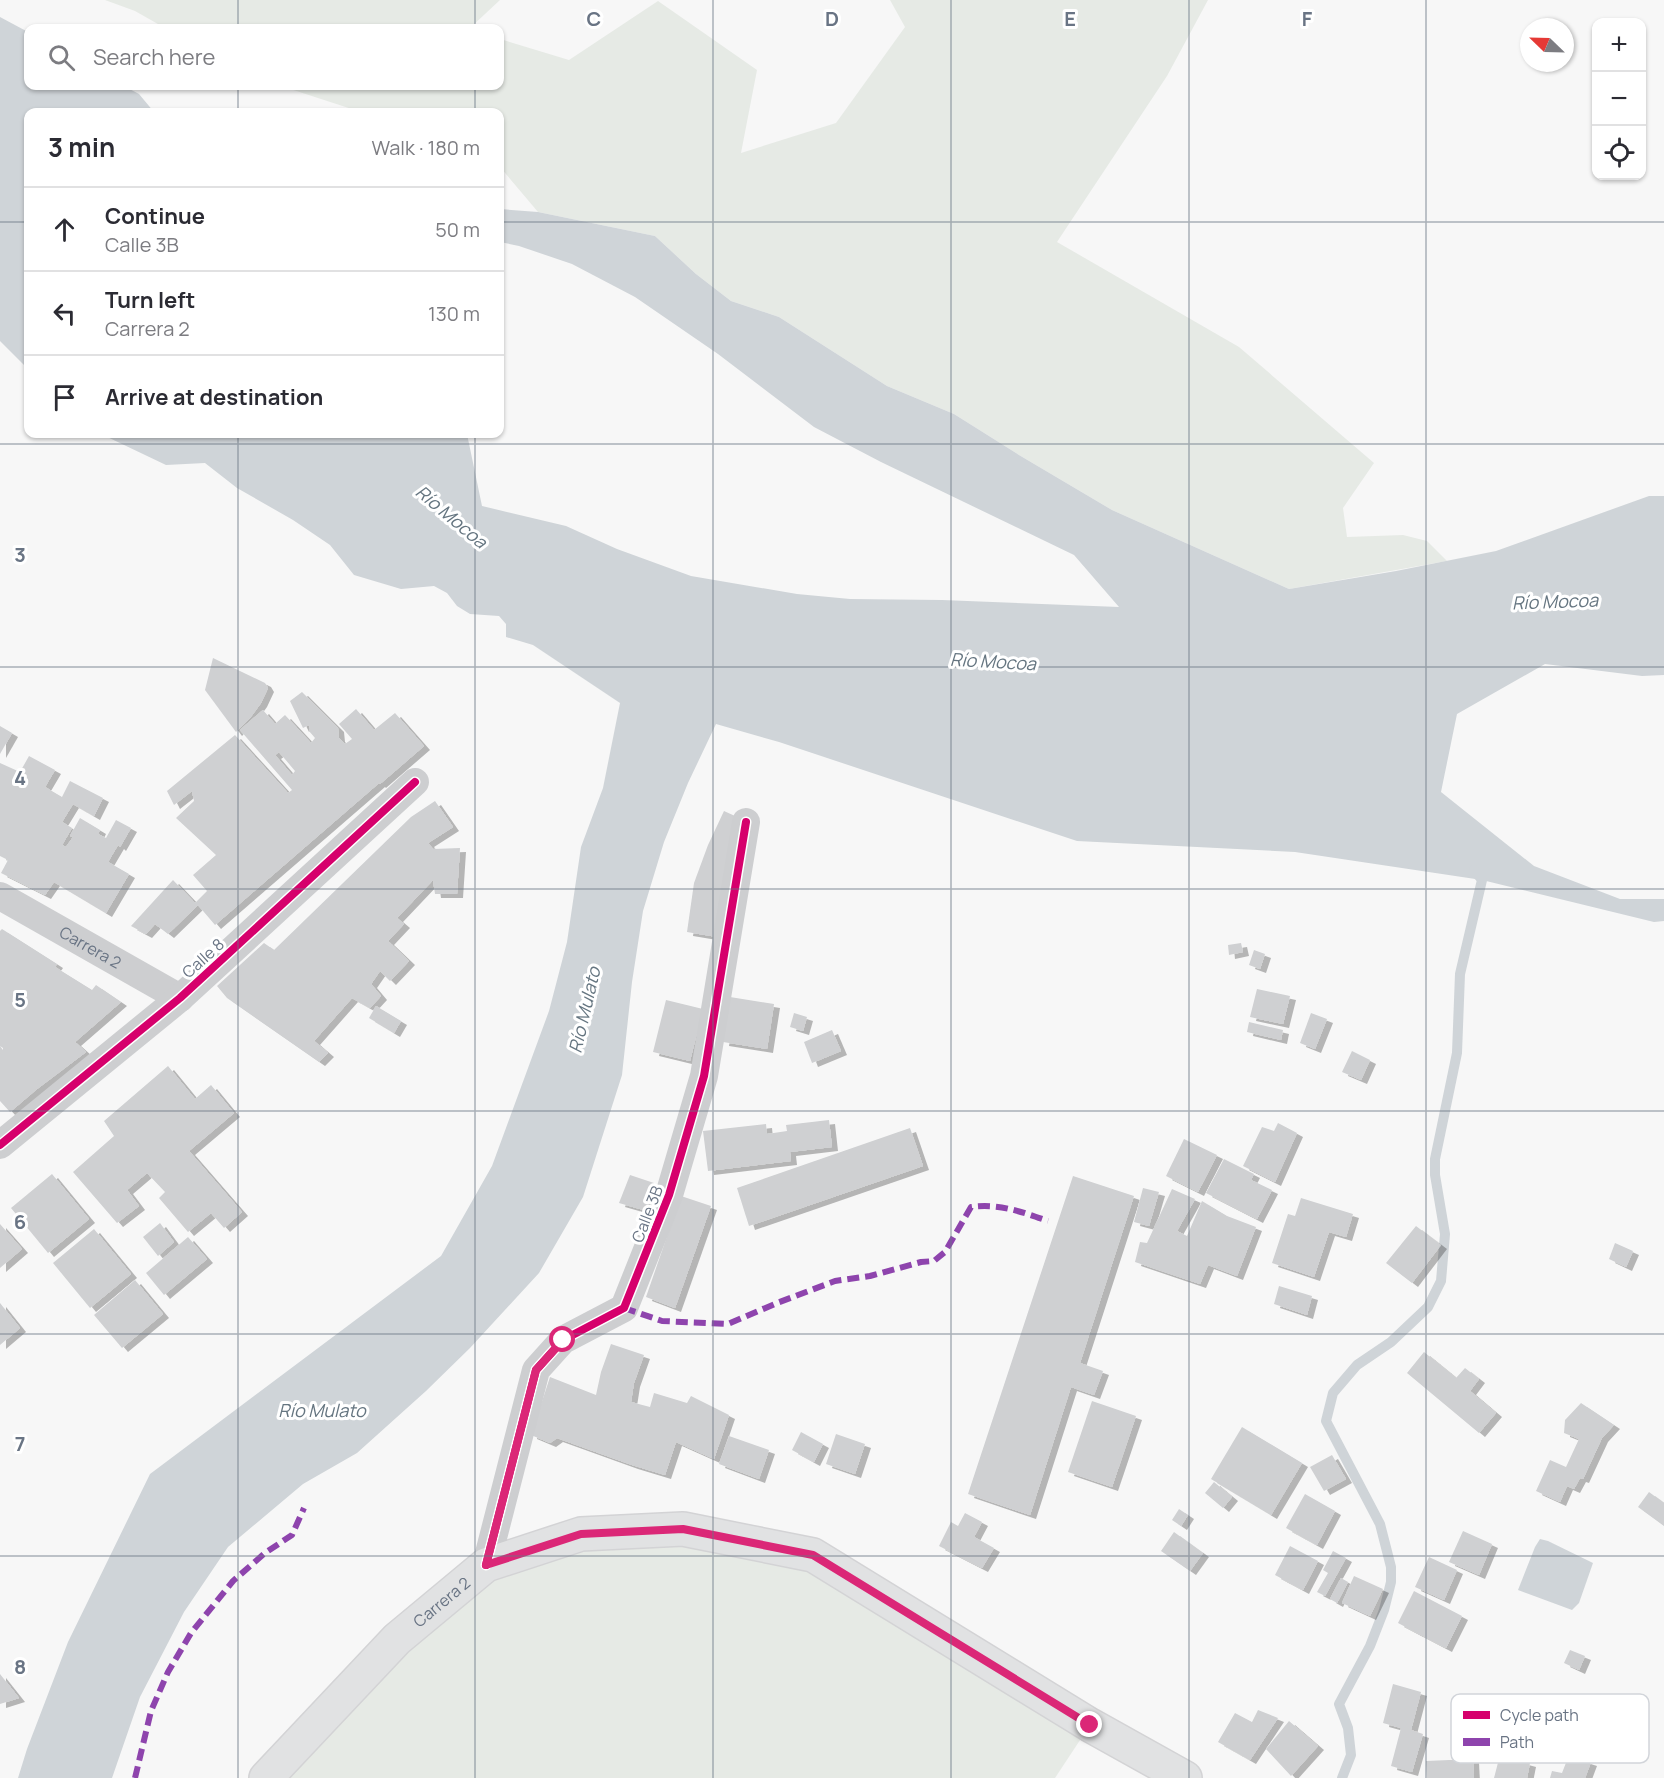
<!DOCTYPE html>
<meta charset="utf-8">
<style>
:root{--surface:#fff;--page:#f7f7f7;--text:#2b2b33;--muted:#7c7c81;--line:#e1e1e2}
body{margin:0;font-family:Manrope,sans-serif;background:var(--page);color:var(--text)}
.controls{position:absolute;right:18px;top:18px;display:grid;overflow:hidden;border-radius:12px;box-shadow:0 2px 4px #0004}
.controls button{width:54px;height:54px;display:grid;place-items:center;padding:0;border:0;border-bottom:2px solid var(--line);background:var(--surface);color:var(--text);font:30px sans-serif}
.compass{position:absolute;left:1520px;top:18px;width:54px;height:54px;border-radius:50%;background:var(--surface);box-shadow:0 2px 4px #0004;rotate:293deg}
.stop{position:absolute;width:18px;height:18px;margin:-14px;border:4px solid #db2777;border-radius:50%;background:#fff}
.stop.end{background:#db2777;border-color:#fff;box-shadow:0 2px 6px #0008}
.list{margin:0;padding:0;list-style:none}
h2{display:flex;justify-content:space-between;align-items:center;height:78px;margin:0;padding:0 24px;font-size:26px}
h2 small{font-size:20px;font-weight:400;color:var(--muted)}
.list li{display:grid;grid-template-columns:39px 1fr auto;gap:18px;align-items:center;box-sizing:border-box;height:84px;padding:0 24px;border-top:2px solid var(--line)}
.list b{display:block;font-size:22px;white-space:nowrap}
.list p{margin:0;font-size:20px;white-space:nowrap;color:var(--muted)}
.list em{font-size:20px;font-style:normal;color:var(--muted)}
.icon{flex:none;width:33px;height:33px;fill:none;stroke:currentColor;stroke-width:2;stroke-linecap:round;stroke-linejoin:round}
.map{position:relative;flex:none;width:1664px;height:1778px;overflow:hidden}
.search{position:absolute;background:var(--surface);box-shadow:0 2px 4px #0004;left:24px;top:24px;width:480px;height:66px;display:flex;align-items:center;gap:15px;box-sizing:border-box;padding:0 21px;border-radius:12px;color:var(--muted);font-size:22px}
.panel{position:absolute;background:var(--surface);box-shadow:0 2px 4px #0004;left:24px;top:108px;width:480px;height:330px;border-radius:12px}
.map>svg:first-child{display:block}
</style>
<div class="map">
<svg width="1664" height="1778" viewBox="0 0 1664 1778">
<defs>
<filter id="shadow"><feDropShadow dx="6" dy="4" stdDeviation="0" flood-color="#0004"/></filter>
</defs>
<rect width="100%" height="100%" fill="#f7f7f7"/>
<g fill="#e6eae5">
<polygon points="105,0 500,0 470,28 165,28 135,11"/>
<polygon points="890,0 1208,0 1167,76 1057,242 1239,347 1374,463 1343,508 1347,537 1403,535 1427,541 1447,561 1289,589 1112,510 1019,455 954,414 887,386 779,317 731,301 696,274 655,236 538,212 500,167 500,112 361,112 281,86 500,86 500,39 569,60 658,1 757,70 741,153 836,123 905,27"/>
<polygon points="581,1534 813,1555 1090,1725 1055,1778 266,1778 486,1565"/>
</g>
<g fill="#cfd4d8">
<polygon points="0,17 28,32 28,86 124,86 139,94 154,112 28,112 28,369 0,341"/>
<polygon points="500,209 538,212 655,236 696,274 731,301 779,317 887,386 954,414 1019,455 1112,510 1289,589 1396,571 1496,551 1649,496 1664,496 1664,675 1642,676 1545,664 1457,714 1441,792 1534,866 1620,899 1664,899 1664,921 1654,922 1482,880 1295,852 1077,841 779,742 716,724 688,783 664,842 643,911 632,982 622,1075 583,1197 539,1273 470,1348 426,1391 357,1453 303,1484 228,1547 184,1612 140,1697 112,1778 18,1778 27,1749 68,1642 150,1474 441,1256 492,1166 549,1011 567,942 581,847 603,788 620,703 533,645 506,637 506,624 499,616 470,614 457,606 447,593 434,586 401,589 354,575 330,545 293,520 237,488 205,463 166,465 101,434 467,434 482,506 566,526 617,549 691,576 797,594 850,599 942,600 1119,607 1074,555 881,462 814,427 718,354 635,297 572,264 519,246 500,242"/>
<polygon points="1540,1539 1548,1541 1593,1563 1579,1603 1572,1610 1518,1590 1535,1547"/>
</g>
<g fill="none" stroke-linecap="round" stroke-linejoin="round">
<polyline stroke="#cfd4d8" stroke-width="10" points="1342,1778 1351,1755 1348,1728 1339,1704 1370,1646 1384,1610 1391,1582 1391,1567 1380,1524 1326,1421 1333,1393 1357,1365 1391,1342 1428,1307 1441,1281 1445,1234 1435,1175 1435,1159 1457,1053 1460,974 1482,880 1474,870"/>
</g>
<g fill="#cfd0d2" fill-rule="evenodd" filter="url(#shadow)">
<polygon points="213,658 265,683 268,688 261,703 250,718 236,732 205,690"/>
<path d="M 302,692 L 338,728 L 339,738 L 345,744 L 352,739 L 339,724 L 356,709 L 374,730 L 395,713 L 424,746 L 380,784 L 379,783 L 215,925 L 198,905 L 168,934 L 155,924 L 146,934 L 131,926 L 173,880 L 195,903 L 207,891 L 193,875 L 216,855 L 176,818 L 194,801 L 192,791 L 174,805 L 167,791 L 235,735 L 288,793 L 292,790 L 240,730 L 263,710 L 275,724 L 285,715 L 311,743 L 315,738 L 309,731 L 310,729 L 309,725 L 303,728 L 290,701 ZM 279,752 L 295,771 L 292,775 L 275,755 Z"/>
<polygon points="0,726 12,733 0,754"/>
<polygon points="29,756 55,770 45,787 62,797 70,781 103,798 94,816 73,804 62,822 72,828 62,845 66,847 73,837 70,836 80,818 100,830 98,834 106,838 116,820 131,828 120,847 118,845 108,862 129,874 106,913 54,882 45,895 1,873 8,860 0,856 0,763 20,772"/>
<polygon points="435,801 453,827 428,843 433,849 460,848 457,894 435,894 433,880 397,918 404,924 388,941 409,961 390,981 380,971 371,984 381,996 370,1008 352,998 314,1041 328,1053 319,1062 227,998 217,986 264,943 274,950 411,817"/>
<polygon points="724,811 746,821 717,937 687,932 694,883 708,845"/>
<polygon points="2,929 57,964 55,967 92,990 96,985 121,1002 75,1042 86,1052 37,1089 10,1112 0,1101 0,1046 3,1050 3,1048 0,1046 0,931"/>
<polygon points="1241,943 1243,952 1229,955 1228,945"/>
<polygon points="1254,950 1265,954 1260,969 1249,965"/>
<polygon points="1257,989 1290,996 1283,1024 1250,1017"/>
<polygon points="730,997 774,1004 767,1049 723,1042"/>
<polygon points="666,1000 703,1009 690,1061 653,1052"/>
<polygon points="376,1006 401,1021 394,1033 369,1018"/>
<polygon points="794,1013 807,1017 803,1031 790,1027"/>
<polygon points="1311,1013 1327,1019 1315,1049 1300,1043"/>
<polygon points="1249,1022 1283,1030 1281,1040 1247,1032"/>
<polygon points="832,1030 841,1051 812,1063 804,1042"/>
<polygon points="1352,1051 1370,1060 1361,1080 1342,1072"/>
<polygon points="168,1066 195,1099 211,1085 234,1113 189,1151 242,1212 224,1228 211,1213 188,1232 159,1198 165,1192 147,1173 127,1190 139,1206 117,1223 73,1172 114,1136 104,1121"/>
<polygon points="829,1120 832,1147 790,1152 791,1161 708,1171 703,1131 766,1124 767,1134 787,1131 786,1125"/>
<polygon points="1278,1123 1297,1133 1275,1182 1243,1166 1262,1127 1274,1131"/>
<polygon points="910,1128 923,1166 749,1226 737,1188"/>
<polygon points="1184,1139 1217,1155 1198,1192 1166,1176"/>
<polygon points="1224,1159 1254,1174 1251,1180 1272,1190 1257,1219 1206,1193"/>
<polygon points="52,1174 89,1219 48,1253 11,1208"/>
<polygon points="630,1175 654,1183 647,1211 619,1203"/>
<polygon points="1073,1176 1134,1196 1080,1363 1103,1371 1094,1395 1071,1387 1030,1515 968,1494"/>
<polygon points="1143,1188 1159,1192 1149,1226 1134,1222"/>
<polygon points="1172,1189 1195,1199 1177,1231 1187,1236 1202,1201 1227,1216 1256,1227 1237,1276 1208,1265 1200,1284 1135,1262 1140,1242 1147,1243"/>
<polygon points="681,1196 711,1206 675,1308 646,1297"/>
<polygon points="1301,1198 1353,1214 1346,1237 1329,1232 1314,1277 1272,1263 1288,1214 1295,1216"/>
<polygon points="160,1223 174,1242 158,1256 143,1237"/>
<polygon points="0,1224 22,1249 0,1268"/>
<polygon points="1416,1226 1441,1245 1412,1283 1386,1263"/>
<polygon points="94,1229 131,1274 90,1308 53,1263"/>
<polygon points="188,1237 207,1259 164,1295 146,1273"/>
<polygon points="1615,1243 1633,1251 1626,1267 1609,1259"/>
<polygon points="135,1280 163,1314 122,1348 94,1315"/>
<polygon points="1279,1286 1312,1296 1307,1315 1274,1304"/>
<polygon points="0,1303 20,1328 0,1345"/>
<polygon points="611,1344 644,1355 634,1383 631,1402 650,1407 654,1393 687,1403 691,1396 729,1415 714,1459 676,1442 665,1475 632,1465 557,1438 550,1443 531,1435 550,1377 596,1395 601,1372"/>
<polygon points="1424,1352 1456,1378 1465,1368 1479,1379 1470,1391 1496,1413 1479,1433 1407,1373"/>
<polygon points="1092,1401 1136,1416 1112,1487 1068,1472"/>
<polygon points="1581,1403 1614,1425 1602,1438 1583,1479 1580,1478 1574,1489 1567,1486 1560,1502 1536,1491 1550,1460 1566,1467 1579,1439 1564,1433 1565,1420"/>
<polygon points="1242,1427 1302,1463 1271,1515 1211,1479"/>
<polygon points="801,1432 823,1444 814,1462 792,1450"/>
<polygon points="836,1434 865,1444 855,1474 826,1464"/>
<polygon points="729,1436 769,1450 759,1479 719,1464"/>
<polygon points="1332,1455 1346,1479 1324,1491 1310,1467"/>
<polygon points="1214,1482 1232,1497 1223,1508 1205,1493"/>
<polygon points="1649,1492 1664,1503 1664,1526 1638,1507"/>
<polygon points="1305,1494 1335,1511 1317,1545 1286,1528"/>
<polygon points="1179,1509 1188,1515 1181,1526 1172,1520"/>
<polygon points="965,1513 982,1522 974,1537 994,1548 982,1568 939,1546 951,1522 958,1526"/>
<polygon points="1463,1531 1492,1544 1479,1575 1449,1562"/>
<polygon points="1174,1532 1203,1553 1190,1571 1161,1551"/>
<polygon points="1290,1546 1318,1561 1303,1590 1275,1575"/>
<polygon points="1333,1551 1346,1558 1325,1596 1317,1592 1328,1573 1323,1570"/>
<polygon points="1429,1557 1457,1570 1444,1600 1415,1587"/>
<polygon points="1354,1576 1383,1589 1370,1616 1342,1603"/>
<polygon points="1341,1578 1348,1582 1337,1603 1330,1599"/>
<polygon points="1414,1591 1462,1616 1446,1648 1398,1623"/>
<polygon points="1570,1650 1585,1656 1579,1670 1564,1663"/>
<polygon points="0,1674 19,1698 0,1704"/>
<polygon points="1393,1684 1421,1692 1411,1730 1423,1734 1412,1772 1391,1766 1401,1728 1383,1723"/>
<polygon points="1258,1710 1278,1718 1250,1760 1218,1742 1235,1713 1252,1722"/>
<polygon points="1289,1721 1318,1746 1291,1776 1266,1749"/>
<polygon points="1500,1755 1530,1763 1527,1778 1494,1778"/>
<polygon points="1569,1755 1591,1762 1585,1778 1550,1778 1552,1771 1562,1773"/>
<polygon points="1473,1759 1474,1778 1427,1778 1426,1761"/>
</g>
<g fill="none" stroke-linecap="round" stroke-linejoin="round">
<defs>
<g id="primary">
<path id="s2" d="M 266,1778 L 397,1639 L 486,1565 L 581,1534 L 683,1529 L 813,1555 L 1090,1725 L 1185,1778"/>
</g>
</defs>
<use href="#primary" stroke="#d3d3d5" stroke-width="36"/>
<g stroke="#cdced0" stroke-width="28">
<path id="s1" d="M 0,896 L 180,998"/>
<polyline points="0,1145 180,998 415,782"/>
<polyline points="486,1565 536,1370 563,1340 624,1308 669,1195 704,1076 746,822"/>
</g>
<use href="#primary" stroke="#e1e2e3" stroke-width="33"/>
<g stroke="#8e44ad" stroke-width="6" stroke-dasharray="12 6" stroke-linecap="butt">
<path d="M 624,1308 L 662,1321 L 728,1324 L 777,1303 L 835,1281 L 870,1276 L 921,1262 L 934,1261 L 945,1252 L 971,1207 C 999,1203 1022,1212 1048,1221"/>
<polyline points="135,1778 151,1711 168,1672 191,1633 233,1581 265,1553 292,1535 304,1508"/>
</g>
<defs>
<g id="cycleway">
<polyline points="0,1145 180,998 415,782"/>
<polyline points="486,1565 536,1370 563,1340 624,1308 669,1195 704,1076 746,822"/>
</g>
</defs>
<use href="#cycleway" stroke="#fff" stroke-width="11"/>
<use href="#cycleway" stroke="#d6006c" stroke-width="8"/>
</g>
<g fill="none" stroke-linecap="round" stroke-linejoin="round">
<polyline stroke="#db2777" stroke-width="8" points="563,1340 536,1370 486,1565 581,1534 683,1529 813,1555 1090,1725"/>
</g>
<path fill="none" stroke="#697484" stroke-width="1.5" stroke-opacity="0.55" d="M 238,0 L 238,28M 475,0 L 475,28M 713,0 L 713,1778M 951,0 L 951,1778M 1189,0 L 1189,1778M 1426,0 L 1426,1778M 238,86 L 238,112M 475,86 L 475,112M 0,222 L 28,222M 500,222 L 1664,222M 238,434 L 238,1778M 475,434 L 475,1778M 0,444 L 1664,444M 0,667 L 1664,667M 0,889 L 1664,889M 0,1111 L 1664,1111M 0,1334 L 1664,1334M 0,1556 L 1664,1556"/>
<g text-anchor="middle" stroke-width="6" stroke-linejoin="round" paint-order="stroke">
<g font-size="16" fill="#697484" stroke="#fff">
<text dy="6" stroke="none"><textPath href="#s1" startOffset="104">Carrera 2</textPath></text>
<text transform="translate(203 958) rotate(-42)" y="6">Calle 8</text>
<text transform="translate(647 1214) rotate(-69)" y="6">Calle 3B</text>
<text dy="6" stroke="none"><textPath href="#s2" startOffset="249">Carrera 2</textPath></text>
</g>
<g font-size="18" font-style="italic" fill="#657580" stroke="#fff">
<text transform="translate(451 517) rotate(40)" y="6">Río Mocoa</text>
<text transform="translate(1555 602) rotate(-2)" y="6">Río Mocoa</text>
<text transform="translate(993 662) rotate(3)" y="6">Río Mocoa</text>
<text transform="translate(585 1010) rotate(-77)" y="6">Río Mulato</text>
<text x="322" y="1417">Río Mulato</text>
</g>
</g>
<rect x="1451" y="1694" width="198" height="69" rx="9" fill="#fff" stroke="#d2d5da" stroke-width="1.5"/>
<rect x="1463" y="1711" width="27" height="8" fill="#d6006c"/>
<rect x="1463" y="1738" width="27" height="8" fill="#8e44ad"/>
<g font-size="16" fill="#697484">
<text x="1500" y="1721">Cycle path</text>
<text x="1500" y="1748">Path</text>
</g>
<g font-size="20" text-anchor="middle" font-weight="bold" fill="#697484" stroke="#fff" stroke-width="6" stroke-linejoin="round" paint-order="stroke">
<text x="594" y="26">C</text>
<text x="832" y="26">D</text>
<text x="1070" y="26">E</text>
<text x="1307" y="26">F</text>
<text x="20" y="562">3</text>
<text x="20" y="785">4</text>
<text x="20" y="1007">5</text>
<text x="20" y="1229">6</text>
<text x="20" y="1451">7</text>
<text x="20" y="1674">8</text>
</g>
</svg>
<div class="controls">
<button>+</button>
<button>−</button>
<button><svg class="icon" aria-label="locate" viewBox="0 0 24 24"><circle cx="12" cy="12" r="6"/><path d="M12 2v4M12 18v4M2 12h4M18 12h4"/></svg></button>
</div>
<svg class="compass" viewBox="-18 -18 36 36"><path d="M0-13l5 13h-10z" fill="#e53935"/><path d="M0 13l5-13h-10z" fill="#7c7c81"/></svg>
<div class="stop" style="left:563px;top:1340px"></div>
<div class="stop end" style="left:1090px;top:1725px"></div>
<div class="search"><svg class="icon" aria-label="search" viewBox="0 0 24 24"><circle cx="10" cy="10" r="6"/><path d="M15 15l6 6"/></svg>Search here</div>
<section class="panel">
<h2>3 min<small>Walk · 180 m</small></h2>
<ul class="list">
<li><svg class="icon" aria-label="ahead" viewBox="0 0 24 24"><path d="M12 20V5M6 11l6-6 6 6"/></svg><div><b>Continue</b><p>Calle 3B</p></div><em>50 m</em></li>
<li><svg class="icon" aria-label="left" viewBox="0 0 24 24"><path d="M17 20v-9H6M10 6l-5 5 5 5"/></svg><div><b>Turn left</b><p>Carrera 2</p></div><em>130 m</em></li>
<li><svg class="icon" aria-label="arrive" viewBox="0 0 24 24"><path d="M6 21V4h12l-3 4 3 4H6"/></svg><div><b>Arrive at destination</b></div></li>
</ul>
</section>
</div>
